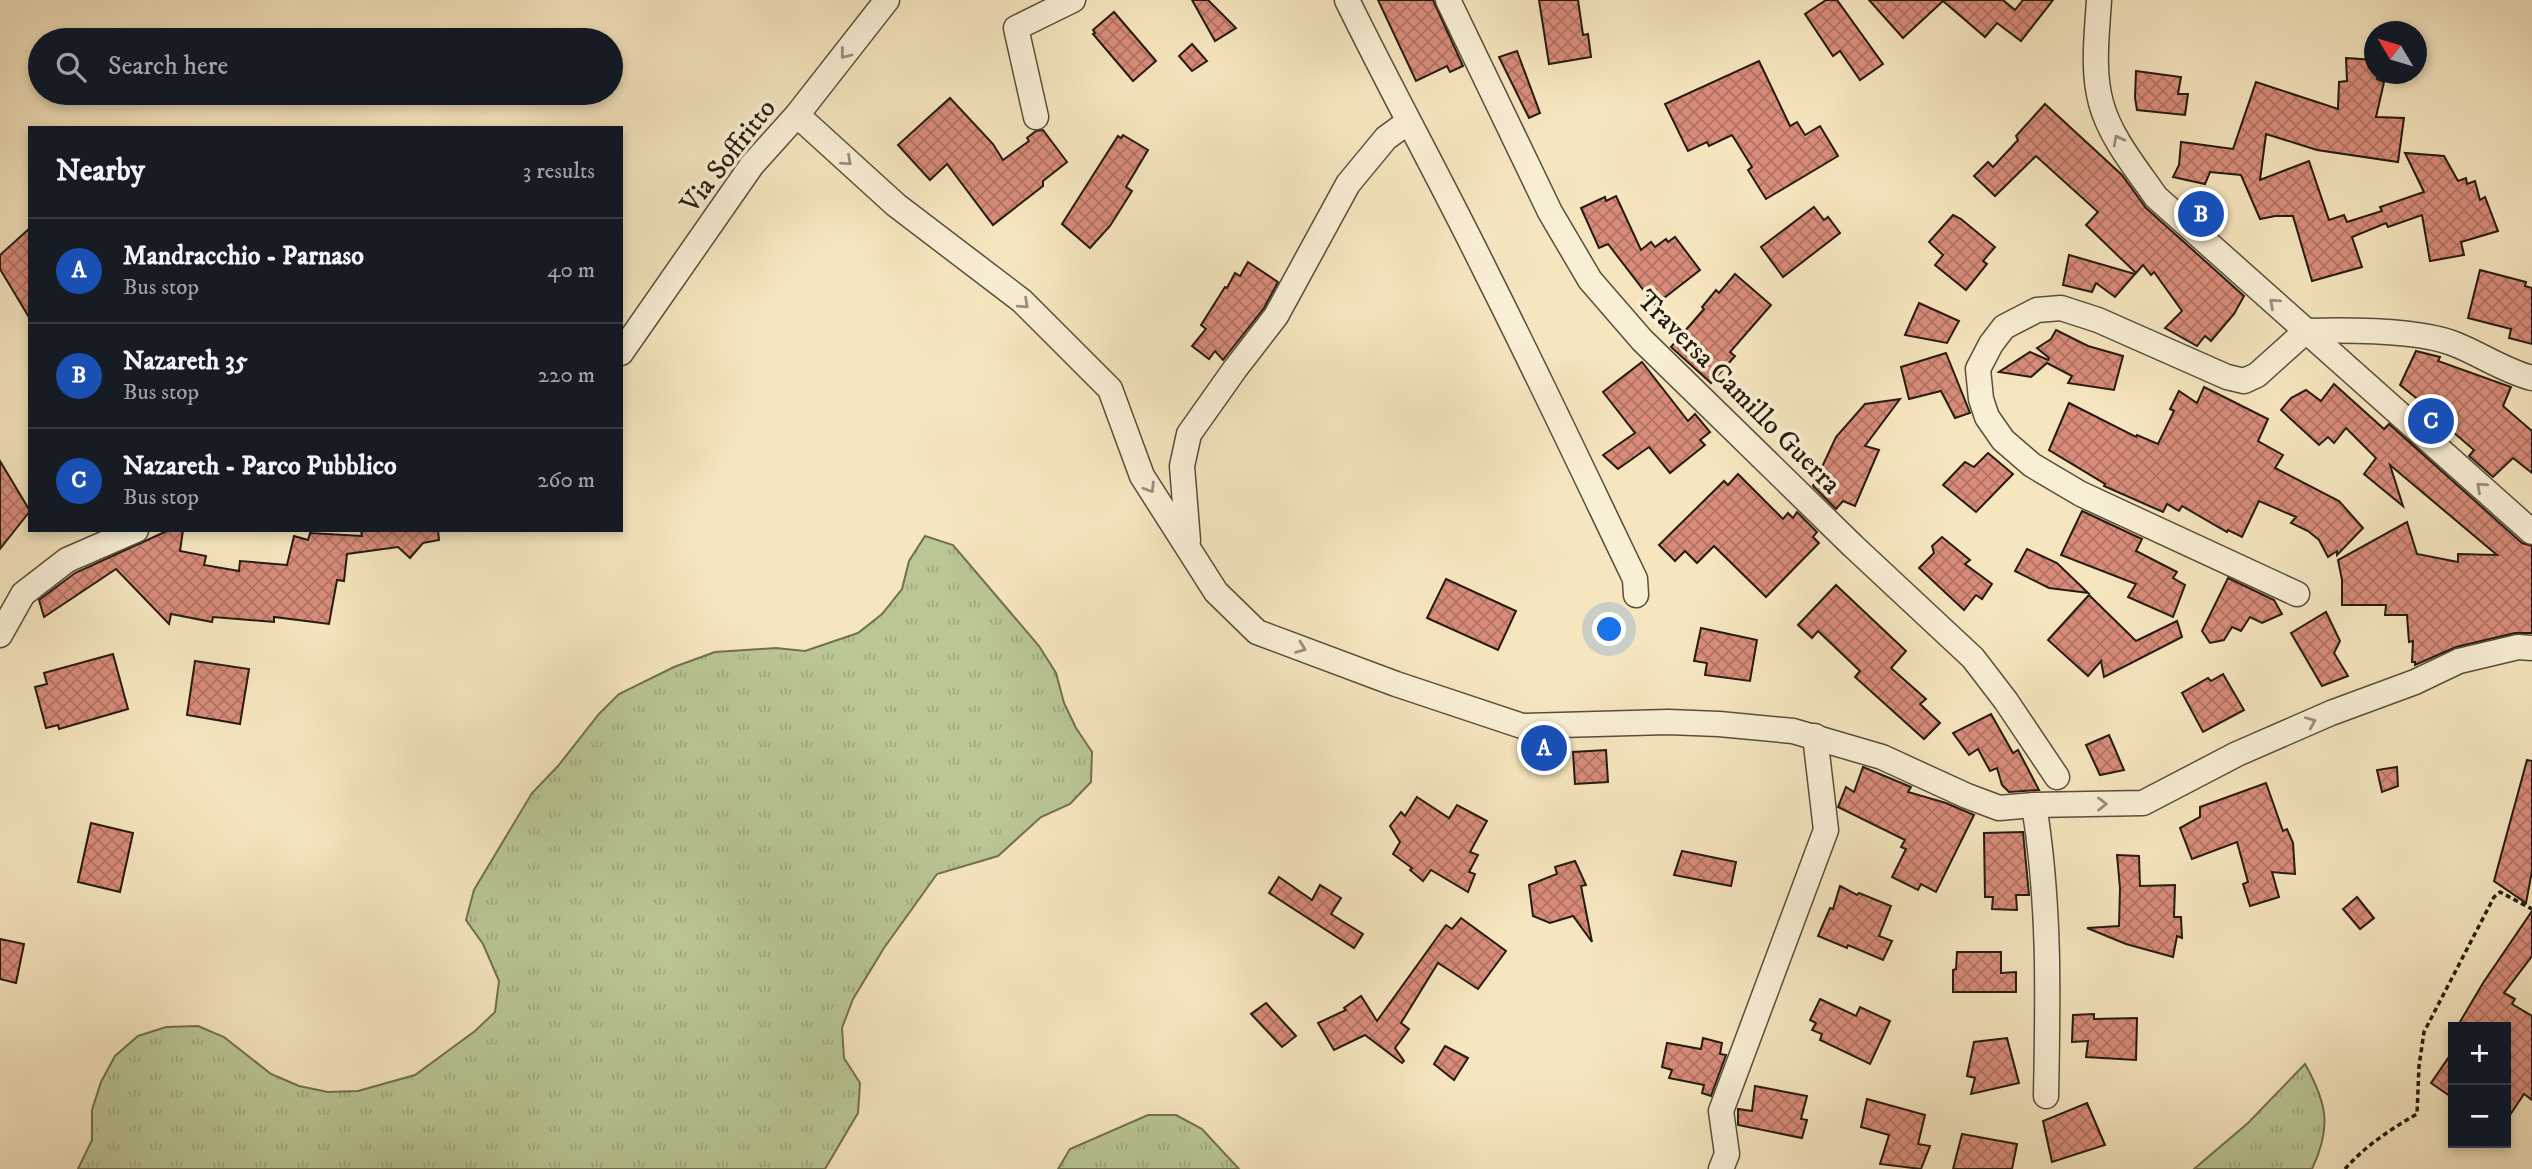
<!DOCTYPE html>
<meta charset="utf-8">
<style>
:root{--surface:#171b24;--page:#20242c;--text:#f1f3f6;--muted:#9ea1a6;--line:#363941;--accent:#b45309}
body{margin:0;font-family:"IM FELL DW Pica",serif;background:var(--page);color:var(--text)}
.controls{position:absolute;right:21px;bottom:21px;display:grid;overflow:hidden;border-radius:0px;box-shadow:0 4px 10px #0003}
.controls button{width:63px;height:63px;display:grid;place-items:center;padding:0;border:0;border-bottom:2px solid var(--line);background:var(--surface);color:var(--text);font:35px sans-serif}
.compass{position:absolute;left:2364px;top:21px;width:63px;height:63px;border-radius:50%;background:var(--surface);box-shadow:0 4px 10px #0003;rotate:308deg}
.you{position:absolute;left:1610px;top:630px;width:24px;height:24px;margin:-18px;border:5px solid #fff;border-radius:50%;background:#1a73e8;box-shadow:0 0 0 10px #1a73e833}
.badge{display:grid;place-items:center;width:46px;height:46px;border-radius:50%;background:var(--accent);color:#fff;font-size:23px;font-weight:700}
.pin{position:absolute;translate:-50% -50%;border:4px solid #fff;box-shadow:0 2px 7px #0006}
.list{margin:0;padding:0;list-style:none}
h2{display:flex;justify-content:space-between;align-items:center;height:91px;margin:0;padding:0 28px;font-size:30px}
h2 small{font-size:23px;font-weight:400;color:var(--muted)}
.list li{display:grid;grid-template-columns:46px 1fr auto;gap:21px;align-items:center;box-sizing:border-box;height:105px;padding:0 28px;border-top:2px solid var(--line)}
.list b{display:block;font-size:26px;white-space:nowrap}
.list p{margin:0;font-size:23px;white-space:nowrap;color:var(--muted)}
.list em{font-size:23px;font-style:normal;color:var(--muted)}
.icon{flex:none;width:38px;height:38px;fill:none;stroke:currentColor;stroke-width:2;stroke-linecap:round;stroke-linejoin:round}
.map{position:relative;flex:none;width:2532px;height:1169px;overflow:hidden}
.search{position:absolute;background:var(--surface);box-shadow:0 4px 10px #0003;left:28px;top:28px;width:595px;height:77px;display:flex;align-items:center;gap:18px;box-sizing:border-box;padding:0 24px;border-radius:38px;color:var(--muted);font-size:26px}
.panel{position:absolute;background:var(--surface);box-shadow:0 4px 10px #0003;left:28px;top:126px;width:595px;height:406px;border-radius:0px}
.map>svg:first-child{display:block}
</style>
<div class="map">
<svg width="2532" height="1169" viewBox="0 0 2532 1169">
<defs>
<pattern id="grass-tufts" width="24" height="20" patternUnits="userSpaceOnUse" patternTransform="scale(1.75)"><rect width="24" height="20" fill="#bac694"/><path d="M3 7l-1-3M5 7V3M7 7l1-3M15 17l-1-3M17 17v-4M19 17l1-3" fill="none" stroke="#a0aa7f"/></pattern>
<pattern id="building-cross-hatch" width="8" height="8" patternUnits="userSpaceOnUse" patternTransform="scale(1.75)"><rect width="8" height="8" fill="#d98c7a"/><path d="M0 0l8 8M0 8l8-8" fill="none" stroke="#b07263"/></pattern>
</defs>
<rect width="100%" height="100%" fill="#f6e6bf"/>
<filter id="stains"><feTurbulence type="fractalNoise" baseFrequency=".00286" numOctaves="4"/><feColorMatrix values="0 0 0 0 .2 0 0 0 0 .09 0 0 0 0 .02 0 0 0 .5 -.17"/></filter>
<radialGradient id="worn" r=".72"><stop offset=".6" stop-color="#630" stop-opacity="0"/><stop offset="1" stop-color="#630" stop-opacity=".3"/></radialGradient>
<g fill="url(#grass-tufts)" stroke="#707052" stroke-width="2">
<polygon points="925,536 953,545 1039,646 1056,673 1064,703 1076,728 1092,752 1091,782 1070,804 1041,817 998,856 937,874 884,948 853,999 842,1028 844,1058 860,1083 858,1113 825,1169 78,1169 92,1140 92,1110 101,1082 115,1056 138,1036 166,1027 198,1026 224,1037 271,1074 299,1086 328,1092 358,1091 415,1075 475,1031 495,1012 499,981 483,944 466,920 474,890 532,793 558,766 599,714 619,694 674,667 715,652 776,648 805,651 858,633 882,614 902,589 909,561"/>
<path d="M 2305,1064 C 2327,1103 2332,1127 2312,1169 L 2194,1169 L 2248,1123 Z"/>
<polygon points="1148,1115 1176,1115 1202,1129 1239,1169 1058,1169 1070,1149"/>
</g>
<g fill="url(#building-cross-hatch)" stroke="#251a10" stroke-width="2">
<polygon points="1192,0 1208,0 1236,28 1215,41"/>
<polygon points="1378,0 1433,0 1463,66 1450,72 1447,66 1416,81"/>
<polygon points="1539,0 1578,0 1583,35 1588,34 1591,57 1549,64"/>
<polygon points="1826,0 1837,0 1883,64 1860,80 1840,51 1833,56 1805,14"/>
<polygon points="1869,0 2003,0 2015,10 2023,0 2053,0 2021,41 1997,23 1985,37 1943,1 1903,38"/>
<polygon points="1114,12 1156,61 1133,81 1093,34 1095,33 1093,30"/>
<polygon points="1192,44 1207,61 1192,71 1179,56"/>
<polygon points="1517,51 1540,113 1529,118 1499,57"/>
<polygon points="2346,58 2375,60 2377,79 2384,82 2376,117 2404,118 2398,162 2317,150 2266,134 2260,180 2309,161 2329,220 2344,215 2347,222 2382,211 2380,207 2424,192 2405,153 2444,156 2458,181 2466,178 2467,184 2475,181 2480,200 2485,197 2498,231 2461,242 2464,255 2430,261 2422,215 2388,227 2386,223 2352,237 2362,267 2312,281 2293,216 2275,216 2260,219 2241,175 2210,172 2205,184 2173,177 2179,165 2181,142 2233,149 2256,82 2338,109 2339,82 2347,81"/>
<polygon points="1759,61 1790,126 1797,122 1805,135 1820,126 1838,156 1766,199 1748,170 1752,167 1732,135 1709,146 1707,142 1688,151 1665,104"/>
<polygon points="2136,71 2181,77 2178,94 2188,94 2185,115 2137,110 2135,98"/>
<polygon points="950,98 993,144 1003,160 1029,141 1027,138 1036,131 1043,130 1067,162 1043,181 1043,186 993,225 947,164 930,180 898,145"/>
<polygon points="2045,104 2122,175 2146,208 2244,296 2234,314 2211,341 2205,336 2197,346 2165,328 2182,311 2154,272 2151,275 2143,265 2136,273 2086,225 2098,212 2036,156 1995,196 1974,176 1988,162 1993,167 2018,140 2016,136"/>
<polygon points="1123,135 1148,150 1126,187 1132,191 1110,226 1090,248 1062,224 1118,136 1121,138"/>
<polygon points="1616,196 1641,250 1651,242 1655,247 1666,239 1668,242 1675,237 1700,270 1655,305 1608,244 1599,248 1581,208 1605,197 1606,201"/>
<polygon points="1814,207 1824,220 1828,217 1840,233 1783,277 1761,247"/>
<polygon points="1953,215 1961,219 1995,247 1983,261 1987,264 1966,290 1935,265 1943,255 1929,242"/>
<polygon points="30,228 30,319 0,269 0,255"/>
<polygon points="2069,255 2135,274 2115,297 2096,283 2092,292 2063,285"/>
<polygon points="1248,262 1278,282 1264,308 1223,360 1215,351 1209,359 1192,346 1206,329 1201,325 1225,287 1227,288 1235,273 1240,276"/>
<polygon points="2480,270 2526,282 2525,286 2532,288 2532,344 2509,338 2511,329 2468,318"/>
<polygon points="1735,274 1771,305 1730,352 1735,356 1711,383 1671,347 1704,309 1702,307 1716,290 1719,293"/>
<polygon points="1919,303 1959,321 1947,343 1905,335"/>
<polygon points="2056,330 2088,346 2123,356 2114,390 2068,383 2072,376 2047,363 2031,377 1999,372 2030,352 2048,360 2049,358 2037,348 2051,339"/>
<polygon points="2416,351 2440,357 2438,361 2511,387 2503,406 2532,431 2532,473 2513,458 2493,477 2469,456 2474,450 2438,419 2440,417 2400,385"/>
<polygon points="1946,353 1970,413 1955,418 1941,391 1909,399 1901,367"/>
<polygon points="1642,362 1688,421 1695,414 1710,432 1700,440 1705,445 1670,473 1649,447 1618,469 1603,455 1635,433 1603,392"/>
<polygon points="2334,384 2384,429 2389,424 2522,543 2532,546 2532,633 2515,633 2456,647 2415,665 2415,662 2412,662 2413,641 2409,642 2407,615 2385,615 2386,605 2342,605 2342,580 2338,560 2407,522 2417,554 2458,562 2458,554 2497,555 2390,465 2403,506 2364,474 2376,458 2346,428 2334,443 2328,437 2319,445 2281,410 2291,398 2306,390 2321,401"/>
<polygon points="2204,387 2268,419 2258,441 2283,455 2275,468 2339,501 2363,528 2337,555 2337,551 2328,557 2319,540 2308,531 2291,523 2296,517 2259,501 2242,537 2228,530 2227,532 2182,506 2179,511 2167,504 2163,512 2104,486 2105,484 2049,450 2069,403 2136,437 2137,435 2158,444 2174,411 2170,409 2179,391 2197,403"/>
<polygon points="1900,399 1865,446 1879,450 1855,506 1843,501 1836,509 1813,486 1836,437 1865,404"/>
<polygon points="1988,453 2013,474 1976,512 1943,485 1965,462 1974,467"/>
<polygon points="0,461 30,511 0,549"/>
<polygon points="1738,474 1783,519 1788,513 1793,518 1797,512 1817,532 1813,537 1819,543 1766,597 1714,546 1697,563 1685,551 1675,561 1659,545 1724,481 1728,485"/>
<polygon points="2082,511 2142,539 2136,551 2177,572 2173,578 2185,585 2173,617 2128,597 2136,584 2061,555"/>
<polygon points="169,530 183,530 180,551 206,556 204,565 239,571 240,561 287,565 294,536 308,540 310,533 362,536 361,530 438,530 439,540 423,543 410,558 398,547 347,554 344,581 337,580 329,624 274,617 274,622 213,617 212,622 171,614 169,624 116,569 44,617 39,600 75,573"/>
<polygon points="1942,537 1970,560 1965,564 1992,584 1982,599 1976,595 1964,610 1919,568 1934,553 1932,546"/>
<polygon points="2027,549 2057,563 2088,593 2049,588 2015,571"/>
<polygon points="2228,578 2274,600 2282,614 2262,623 2250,617 2241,631 2232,627 2224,640 2210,643 2202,631"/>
<polygon points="1446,579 1516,611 1498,650 1427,618"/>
<polygon points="1836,585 1906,651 1891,668 1926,699 1920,704 1940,723 1924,739 1855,677 1860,671 1818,631 1812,638 1798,625"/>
<polygon points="2089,595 2136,641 2177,621 2182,637 2104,677 2101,661 2088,676 2048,640"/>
<polygon points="2326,612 2340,641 2334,653 2348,676 2322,686 2291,633"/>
<polygon points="1701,628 1757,640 1750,681 1705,675 1707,663 1694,661"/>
<polygon points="113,654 128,709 59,729 58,725 46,728 35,687 47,684 44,673"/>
<polygon points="195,661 249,669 240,724 187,715"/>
<polygon points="2223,674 2244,710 2203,732 2182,693 2208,678 2211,681"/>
<polygon points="1991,714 2013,753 2018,750 2039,790 2009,792 2002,785 1997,768 1990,771 1978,749 1969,755 1953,733"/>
<polygon points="2109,735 2124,770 2100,775 2086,745"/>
<polygon points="1606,750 1608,782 1575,784 1573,752"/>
<polygon points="2527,760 2532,761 2532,871 2526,903 2494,881"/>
<polygon points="1863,767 1911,787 1908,792 1946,803 1974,815 1936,892 1921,884 1918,890 1892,877 1906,849 1901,847 1905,840 1838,807 1846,787 1854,792"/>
<polygon points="2397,767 2398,786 2382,792 2377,770"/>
<polygon points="2266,783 2283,831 2287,829 2293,843 2295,874 2272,872 2279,897 2250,906 2243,884 2248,882 2237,842 2192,859 2180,828 2200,817 2200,807"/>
<polygon points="1417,797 1449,818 1457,805 1487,821 1470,852 1478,855 1469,872 1475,874 1468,892 1431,870 1423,881 1410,870 1412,868 1393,854 1400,842 1390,826 1401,812 1405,816"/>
<polygon points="91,823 133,833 120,892 78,882"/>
<polygon points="2023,832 2029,895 2016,895 2017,910 1992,909 1993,897 1985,897 1984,833"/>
<polygon points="1682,851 1736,862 1731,886 1674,875"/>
<polygon points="2117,855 2139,856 2140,886 2175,885 2174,917 2181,917 2182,938 2177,936 2173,957 2126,944 2087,928 2119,926 2120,888"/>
<polygon points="1575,861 1586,885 1581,886 1592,942 1573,916 1550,923 1533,916 1529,885 1557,874 1555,867"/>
<polygon points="1279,877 1312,900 1320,885 1341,898 1331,914 1363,934 1354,948 1269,893"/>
<polygon points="1840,886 1857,895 1859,893 1891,906 1879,936 1892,941 1883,960 1848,945 1847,948 1818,936 1830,908 1833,909"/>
<polygon points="2357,897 2374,918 2360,929 2343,909"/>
<polygon points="2532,911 2532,956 2504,993 2515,999 2512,1004 2532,1016 2532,1100 2524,1094 2506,1121 2506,1027 2457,1027 2483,983"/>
<polygon points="1461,918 1506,951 1478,989 1438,963 1401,1023 1409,1029 1395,1048 1404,1061 1402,1063 1365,1035 1334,1050 1318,1023 1346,1010 1344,1008 1361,996 1377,1021 1446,925 1452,929"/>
<polygon points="0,939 24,944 16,983 0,979"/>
<polygon points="1957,952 2001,952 2001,973 2016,972 2016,992 1953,992 1953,970 1956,969"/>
<polygon points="1820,999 1856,1016 1860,1007 1890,1021 1870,1064 1820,1040 1822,1034 1812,1030 1816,1023 1810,1020"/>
<polygon points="1266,1003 1296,1036 1282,1047 1251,1014"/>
<polygon points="2094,1014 2094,1019 2137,1018 2136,1060 2086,1057 2088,1041 2072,1042 2073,1015"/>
<polygon points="1703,1038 1722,1043 1720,1054 1726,1055 1711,1096 1702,1093 1704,1085 1669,1078 1672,1070 1662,1067 1667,1043 1701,1049"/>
<polygon points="2007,1038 2019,1083 1971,1094 1975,1078 1967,1076 1974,1042"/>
<polygon points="1445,1046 1468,1058 1454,1080 1434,1064"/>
<polygon points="2453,1051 2453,1098 2431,1083"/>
<polygon points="1755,1086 1807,1096 1801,1119 1807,1120 1802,1138 1738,1125 1738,1109 1752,1111"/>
<polygon points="1867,1099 1925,1115 1918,1144 1930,1146 1921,1169 1880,1164 1889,1135 1861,1127"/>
<polygon points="2087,1103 2105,1145 2052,1162 2043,1121"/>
<polygon points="1962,1134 2017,1144 2012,1169 1953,1169"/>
</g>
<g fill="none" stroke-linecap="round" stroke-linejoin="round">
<defs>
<g id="street">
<path d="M 1347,0 C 1392,92 1442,182 1487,274 C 1538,375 1586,477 1635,579 L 1636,595"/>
<polyline points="1448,0 1550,212 1590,280 1642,340 1853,546 1973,658 2006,701 2057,777"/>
<path d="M 2099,0 C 2097,34 2092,70 2101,103 C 2110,137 2136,168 2156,197 L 2532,532"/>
<polyline points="797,115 896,205 1022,301 1110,389 1142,476 1216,592 1257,632 1396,684 1522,726 1668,722 1719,724 1793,731 1882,757 1967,796 1999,808 2034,805 2143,803 2237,754 2331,713 2415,682 2459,661 2518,647 2532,648"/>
<polyline points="1036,117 1016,28 1073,0"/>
<polyline points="621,353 752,165 797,115 887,0"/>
<polyline points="1188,541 1182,466 1189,434 1235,369 1276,316 1348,184 1386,138 1408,122"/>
<path d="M 2297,594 L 2081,494 L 2032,465 L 2003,440 L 1987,417 L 1981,399 L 1978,369 L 1991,344 L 2004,327 L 2037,310 L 2061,308 L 2098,320 L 2227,377 L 2244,381 L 2257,375 L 2306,331 C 2344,330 2416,330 2452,343 C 2479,353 2504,371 2532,378"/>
<polyline points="0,635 23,594 67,560 136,530"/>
<path d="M 2034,805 C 2050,904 2048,996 2046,1096"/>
<polyline points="1721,1169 1727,1154 1721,1111 1826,830 1815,736"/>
</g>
</defs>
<use href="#street" stroke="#594d3c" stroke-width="27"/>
<path stroke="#251a10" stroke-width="3.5" stroke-dasharray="5 3.5" stroke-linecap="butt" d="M 2345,1169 C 2365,1146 2391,1129 2417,1114 L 2419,1066 L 2424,1032 L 2494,897 L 2500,892 L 2532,909"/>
<use href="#street" stroke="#f9efd5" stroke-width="24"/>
</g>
<defs><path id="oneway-chevron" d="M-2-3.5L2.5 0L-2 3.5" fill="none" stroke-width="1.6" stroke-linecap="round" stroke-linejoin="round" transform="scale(1.75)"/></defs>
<g stroke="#9a8f7c">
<use href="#oneway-chevron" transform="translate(845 54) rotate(128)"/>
<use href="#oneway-chevron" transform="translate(2118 140) rotate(-118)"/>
<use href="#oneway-chevron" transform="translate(847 161) rotate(42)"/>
<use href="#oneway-chevron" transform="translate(2274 303) rotate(-138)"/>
<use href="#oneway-chevron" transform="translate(1024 304) rotate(42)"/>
<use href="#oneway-chevron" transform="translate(2481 487) rotate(-138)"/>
<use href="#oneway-chevron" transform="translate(1150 488) rotate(58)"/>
<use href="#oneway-chevron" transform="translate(1301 648) rotate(21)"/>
<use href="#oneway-chevron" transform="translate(2311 722) rotate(-23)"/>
<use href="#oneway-chevron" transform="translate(2102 804) rotate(-1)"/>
</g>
<g text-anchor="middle" stroke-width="7" stroke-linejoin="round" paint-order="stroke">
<g font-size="28" fill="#251a10" stroke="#f9efd5">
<text transform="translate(727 155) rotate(-52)" y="10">Via Soffritto</text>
<text transform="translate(1740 391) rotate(45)" y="10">Traversa Camillo Guerra</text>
</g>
</g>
<rect width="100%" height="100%" filter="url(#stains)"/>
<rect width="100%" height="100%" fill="url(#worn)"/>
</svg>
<div class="controls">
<button>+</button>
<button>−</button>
</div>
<svg class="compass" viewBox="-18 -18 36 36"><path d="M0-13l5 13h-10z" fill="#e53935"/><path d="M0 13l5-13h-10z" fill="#9ea1a6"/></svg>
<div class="you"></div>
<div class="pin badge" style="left:1544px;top:748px;background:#1a4fb4">A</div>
<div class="pin badge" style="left:2201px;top:214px;background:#1a4fb4">B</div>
<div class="pin badge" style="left:2431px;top:421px;background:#1a4fb4">C</div>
<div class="search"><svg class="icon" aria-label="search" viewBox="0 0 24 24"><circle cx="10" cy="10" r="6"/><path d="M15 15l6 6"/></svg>Search here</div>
<section class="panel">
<h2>Nearby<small>3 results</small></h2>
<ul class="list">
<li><span class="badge" style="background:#1a4fb4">A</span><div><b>Mandracchio - Parnaso</b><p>Bus stop</p></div><em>40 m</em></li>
<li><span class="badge" style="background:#1a4fb4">B</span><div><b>Nazareth 35</b><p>Bus stop</p></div><em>220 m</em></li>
<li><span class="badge" style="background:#1a4fb4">C</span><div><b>Nazareth - Parco Pubblico</b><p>Bus stop</p></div><em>260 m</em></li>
</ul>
</section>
</div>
